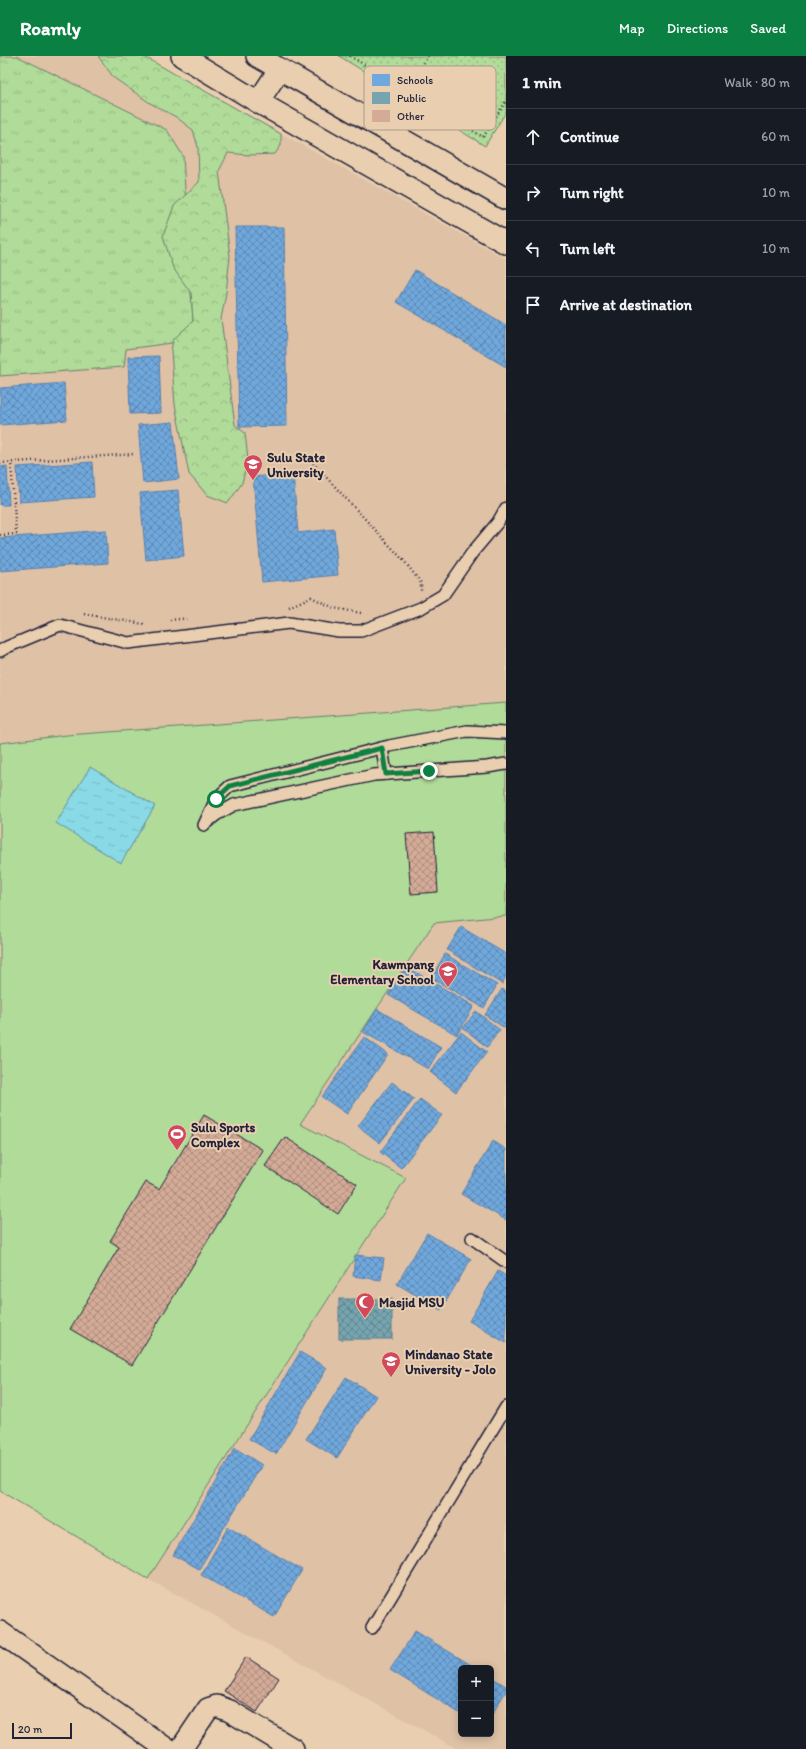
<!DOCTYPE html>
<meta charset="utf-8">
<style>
:root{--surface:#171b24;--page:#20242c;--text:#f1f3f6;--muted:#9ea1a6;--line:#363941;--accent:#0b8043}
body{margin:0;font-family:Itim,sans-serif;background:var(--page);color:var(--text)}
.controls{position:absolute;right:12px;bottom:12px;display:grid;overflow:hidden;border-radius:6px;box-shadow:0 2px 10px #0003}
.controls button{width:36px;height:36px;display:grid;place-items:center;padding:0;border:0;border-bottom:1px solid var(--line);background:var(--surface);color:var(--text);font:20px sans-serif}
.scale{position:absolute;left:12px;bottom:10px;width:60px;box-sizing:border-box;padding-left:4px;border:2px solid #22223b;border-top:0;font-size:11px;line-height:14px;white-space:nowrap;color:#22223b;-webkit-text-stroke:3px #e9cfb0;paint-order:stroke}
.stop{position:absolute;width:12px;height:12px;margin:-9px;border:3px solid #0b8043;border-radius:50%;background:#fff}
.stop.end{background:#0b8043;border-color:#fff;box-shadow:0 1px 4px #0008}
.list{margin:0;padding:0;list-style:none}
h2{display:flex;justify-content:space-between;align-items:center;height:52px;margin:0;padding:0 16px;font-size:17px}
h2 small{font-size:13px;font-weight:400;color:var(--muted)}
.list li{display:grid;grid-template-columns:26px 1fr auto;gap:12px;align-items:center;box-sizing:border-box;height:56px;padding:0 16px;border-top:1px solid var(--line)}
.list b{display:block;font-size:15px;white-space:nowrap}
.list em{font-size:13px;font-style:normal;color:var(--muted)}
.icon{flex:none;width:22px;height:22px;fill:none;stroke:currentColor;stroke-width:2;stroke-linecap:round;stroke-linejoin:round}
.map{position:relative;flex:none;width:506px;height:1693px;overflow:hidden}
header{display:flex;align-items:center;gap:24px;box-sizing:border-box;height:56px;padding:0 20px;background:var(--accent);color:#fff}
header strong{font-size:19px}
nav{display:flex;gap:22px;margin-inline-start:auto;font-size:14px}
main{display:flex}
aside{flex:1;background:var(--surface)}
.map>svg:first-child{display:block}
</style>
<header>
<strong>Roamly</strong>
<nav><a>Map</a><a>Directions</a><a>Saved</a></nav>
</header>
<main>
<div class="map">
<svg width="506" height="1693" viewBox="0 0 506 1693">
<defs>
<pattern id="grass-tufts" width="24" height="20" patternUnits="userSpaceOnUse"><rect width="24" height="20" fill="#b0db98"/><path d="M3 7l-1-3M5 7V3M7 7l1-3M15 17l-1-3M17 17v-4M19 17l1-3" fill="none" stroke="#97bc84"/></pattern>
<pattern id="forest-crowns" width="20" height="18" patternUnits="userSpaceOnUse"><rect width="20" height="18" fill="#b0db98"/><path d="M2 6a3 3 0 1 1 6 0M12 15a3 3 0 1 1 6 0" fill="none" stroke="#97bc84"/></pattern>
<pattern id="park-dots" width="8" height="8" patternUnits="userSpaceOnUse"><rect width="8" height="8" fill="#b0db98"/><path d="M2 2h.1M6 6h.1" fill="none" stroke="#97bc84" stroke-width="1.8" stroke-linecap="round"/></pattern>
<pattern id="water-ripples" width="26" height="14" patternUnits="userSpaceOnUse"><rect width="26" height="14" fill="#89d9e6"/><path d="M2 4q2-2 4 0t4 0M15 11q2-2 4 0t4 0" fill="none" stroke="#76bac6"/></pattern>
<pattern id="schools-cross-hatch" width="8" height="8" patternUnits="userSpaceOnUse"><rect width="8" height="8" fill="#6fa8dc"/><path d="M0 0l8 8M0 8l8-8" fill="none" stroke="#5b88b4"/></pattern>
<pattern id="public-cross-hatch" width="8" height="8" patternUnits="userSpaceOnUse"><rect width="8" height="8" fill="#76a5af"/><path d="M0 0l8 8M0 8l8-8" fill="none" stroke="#608690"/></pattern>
<pattern id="building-cross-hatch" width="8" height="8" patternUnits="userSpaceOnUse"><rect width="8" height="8" fill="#d4ab97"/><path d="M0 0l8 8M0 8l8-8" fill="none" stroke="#ac8b7c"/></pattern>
</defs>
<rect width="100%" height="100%" fill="#e9cfb0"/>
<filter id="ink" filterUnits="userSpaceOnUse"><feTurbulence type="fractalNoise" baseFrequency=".025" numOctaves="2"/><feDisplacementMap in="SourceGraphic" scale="8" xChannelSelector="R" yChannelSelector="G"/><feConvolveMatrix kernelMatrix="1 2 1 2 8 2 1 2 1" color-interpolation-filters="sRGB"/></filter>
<g filter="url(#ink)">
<g fill="#dfc1a6" fill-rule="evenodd">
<polygon points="0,0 143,0 506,203 506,647 67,679 0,687"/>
<path d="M 506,860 L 506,1693 L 458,1693 L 148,1523 L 406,1122 L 300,1068 L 434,867 ZM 461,1612 L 491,1612 L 491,1678 L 461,1678 Z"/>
</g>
<polygon fill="url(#grass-tufts)" stroke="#697e6a" points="0,0 17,0 167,74 183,100 193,265 195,284 126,293 124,311 0,320"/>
<polygon fill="url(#forest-crowns)" stroke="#697e6a" points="98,0 143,0 281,78 281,89 275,98 249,99 228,97 219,115 230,200 226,237 221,263 235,369 245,377 248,404 242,427 228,447 207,439 189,418 175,349 171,295 173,284 193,265 191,237 173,212 163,180 174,150 199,126 198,91 193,74 176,61 150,47 114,22"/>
<polygon fill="url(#park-dots)" stroke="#697e6a" points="339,0 506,0 506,56 485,90"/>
<polygon fill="#b0db98" stroke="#697e6a" points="506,647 506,860 434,867 300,1068 406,1122 148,1523 0,1435 0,687 67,679"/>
<polygon fill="url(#water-ripples)" stroke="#6090a2" points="90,711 155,750 121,807 56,767"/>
<g fill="url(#schools-cross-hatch)" stroke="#5880ac">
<polygon points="235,171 284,171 287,370 239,371"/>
<polygon points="415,214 506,269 506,311 396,246"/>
<polygon points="159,300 161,357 130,358 128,301"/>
<polygon points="64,327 67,364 0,369 0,332"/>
<polygon points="173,366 179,423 143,427 138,369"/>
<polygon points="92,406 94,441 19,446 17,411"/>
<polygon points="7,410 9,449 0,449 0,411"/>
<polygon points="293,417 298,477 334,473 338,519 262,526 253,421"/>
<polygon points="178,434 184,500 146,504 140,437"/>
<polygon points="106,474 108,507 0,515 0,482"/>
<polygon points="461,871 506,898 506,921 502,928 447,894"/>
<polygon points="445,898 497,929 484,952 431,922"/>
<polygon points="405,910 474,950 457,979 388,939"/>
<polygon points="502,933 506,935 506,973 485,959"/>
<polygon points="377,953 441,991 428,1013 363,976"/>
<polygon points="476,955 500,974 487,991 463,972"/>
<polygon points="461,976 487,996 456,1036 430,1016"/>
<polygon points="364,981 388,998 347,1058 322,1041"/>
<polygon points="392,1026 414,1043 380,1087 358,1070"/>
<polygon points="420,1043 442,1059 401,1112 380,1096"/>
<polygon points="493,1085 506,1093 506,1164 461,1138"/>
<polygon points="427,1177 471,1203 441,1254 397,1228"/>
<polygon points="355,1199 384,1202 381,1224 353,1220"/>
<polygon points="498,1215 506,1220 506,1287 469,1265"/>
<polygon points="300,1296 327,1312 276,1398 249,1383"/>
<polygon points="346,1321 376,1340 337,1402 306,1383"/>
<polygon points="235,1392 262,1409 199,1513 173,1499"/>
<polygon points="228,1471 302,1514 274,1561 201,1519"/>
<polygon points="415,1575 476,1612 461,1612 461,1658 390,1614"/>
<polygon points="491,1621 506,1630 506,1635 491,1660"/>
</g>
<rect fill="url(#public-cross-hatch)" stroke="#5d7e8c" x="339" y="1243" width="53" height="40"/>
<g fill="url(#building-cross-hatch)" stroke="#22223b">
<polygon points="434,776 438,836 411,838 406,778"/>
<polygon points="204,1059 263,1094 132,1309 70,1273 119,1191 110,1185 146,1126 159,1133"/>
<polygon points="285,1081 357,1128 338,1158 265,1110"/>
<polygon points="246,1601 279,1622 257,1656 224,1635"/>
</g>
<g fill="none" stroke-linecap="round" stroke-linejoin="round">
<defs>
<g id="service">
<polyline points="0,595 7,591 60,569 128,587 289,567 339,575 361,575 421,552 443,539 472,497 498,466 506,452"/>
<polyline points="382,692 386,718"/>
<polyline points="206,767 216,759 234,749 374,719 487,711 506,708"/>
<polyline points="204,769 216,743 230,730 389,690 467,675 506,677"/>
<polyline points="472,1182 506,1206"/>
<polyline points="372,1572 506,1351"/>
</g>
<g id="minor">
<polyline points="182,0 258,46 506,187"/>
<polyline points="257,0 506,143"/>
<polyline points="258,46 279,14"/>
<polyline points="0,1576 167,1693"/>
<polyline points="181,1693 208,1653 217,1650 230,1655 293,1693"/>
</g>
</defs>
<use href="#service" stroke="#22223b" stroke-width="14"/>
<use href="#minor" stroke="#22223b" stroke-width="24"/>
<g stroke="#22223b" stroke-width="2.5" stroke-dasharray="1 3" stroke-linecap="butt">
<polyline points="350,0 483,81 506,45"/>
<polyline points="394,55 402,39 428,0"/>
<polyline points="0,407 134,398"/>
<polyline points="313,407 405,506 421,527 421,535"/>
<polyline points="0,479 16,478 11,406"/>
<polyline points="289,551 311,541 334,552 361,557"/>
<polyline points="84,558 144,568"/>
<polyline points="170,564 189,562"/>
</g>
<use href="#service" stroke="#e9cfb0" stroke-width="11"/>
<use href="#minor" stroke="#e9cfb0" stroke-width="21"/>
</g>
</g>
<g fill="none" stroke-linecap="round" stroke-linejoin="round" filter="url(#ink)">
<polyline stroke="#0b8043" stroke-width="5" points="216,743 230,730 382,692 386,718 429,715"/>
</g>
<defs>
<symbol id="university-pin" viewBox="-11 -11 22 30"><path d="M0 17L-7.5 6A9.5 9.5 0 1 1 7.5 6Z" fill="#d1495b" stroke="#e9cfb0"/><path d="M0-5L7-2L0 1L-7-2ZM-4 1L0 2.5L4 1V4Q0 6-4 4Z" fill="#fff"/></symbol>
<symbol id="school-pin" viewBox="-11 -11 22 30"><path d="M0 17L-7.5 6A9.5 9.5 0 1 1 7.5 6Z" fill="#d1495b" stroke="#e9cfb0"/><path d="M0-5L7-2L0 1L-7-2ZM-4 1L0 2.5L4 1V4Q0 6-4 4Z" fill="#fff"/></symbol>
<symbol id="stadium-pin" viewBox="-11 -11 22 30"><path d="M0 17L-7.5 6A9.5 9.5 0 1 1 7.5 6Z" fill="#d1495b" stroke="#e9cfb0"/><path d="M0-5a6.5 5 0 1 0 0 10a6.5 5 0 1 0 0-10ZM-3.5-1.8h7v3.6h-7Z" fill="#fff"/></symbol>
<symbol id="mosque-pin" viewBox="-11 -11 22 30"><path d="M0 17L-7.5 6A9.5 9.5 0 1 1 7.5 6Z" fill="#d1495b" stroke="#e9cfb0"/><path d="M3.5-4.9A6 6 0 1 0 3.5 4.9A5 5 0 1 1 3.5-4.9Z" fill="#fff"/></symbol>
</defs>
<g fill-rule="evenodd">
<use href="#university-pin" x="242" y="397" width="22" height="30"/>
<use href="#school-pin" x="437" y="904" width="22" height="30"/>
<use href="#stadium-pin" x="166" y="1067" width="22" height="30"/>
<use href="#mosque-pin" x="354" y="1235" width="22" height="30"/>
<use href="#university-pin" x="380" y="1294" width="22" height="30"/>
</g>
<g text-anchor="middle" stroke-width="4" stroke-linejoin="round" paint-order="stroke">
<g font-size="13" font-weight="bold" fill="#22223b" stroke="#e9cfb0" text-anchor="start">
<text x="267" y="406">Sulu State<tspan x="267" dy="15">University</tspan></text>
<text x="434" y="913" text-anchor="end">Kawmpang<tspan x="434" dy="15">Elementary School</tspan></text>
<text x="191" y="1076">Sulu Sports<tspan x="191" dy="15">Complex</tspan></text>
<text x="379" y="1251">Masjid MSU</text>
<text x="405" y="1303">Mindanao State<tspan x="405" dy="15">University - Jolo</tspan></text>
</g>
</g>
<rect x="364" y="10" width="132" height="64" rx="6" fill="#e9cfb0" stroke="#ad9b8d" stroke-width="1"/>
<rect x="372" y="18" width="18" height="12" fill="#6fa8dc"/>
<rect x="372" y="36" width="18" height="12" fill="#76a5af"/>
<rect x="372" y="54" width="18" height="12" fill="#d4ab97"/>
<g font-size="11" fill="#22223b">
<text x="397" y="28">Schools</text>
<text x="397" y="46">Public</text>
<text x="397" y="64">Other</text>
</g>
</svg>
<div class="controls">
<button>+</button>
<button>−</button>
</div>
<div class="scale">20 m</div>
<div class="stop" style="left:216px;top:743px"></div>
<div class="stop end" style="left:429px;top:715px"></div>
</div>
<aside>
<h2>1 min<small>Walk · 80 m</small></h2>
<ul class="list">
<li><svg class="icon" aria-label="ahead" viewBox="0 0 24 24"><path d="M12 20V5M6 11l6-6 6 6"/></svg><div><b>Continue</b></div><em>60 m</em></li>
<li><svg class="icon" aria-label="right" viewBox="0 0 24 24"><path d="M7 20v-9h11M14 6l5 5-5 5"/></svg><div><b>Turn right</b></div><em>10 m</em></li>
<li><svg class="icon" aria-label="left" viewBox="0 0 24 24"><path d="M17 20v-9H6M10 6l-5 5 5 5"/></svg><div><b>Turn left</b></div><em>10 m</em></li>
<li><svg class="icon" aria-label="arrive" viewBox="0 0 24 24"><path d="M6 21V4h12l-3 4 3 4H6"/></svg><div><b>Arrive at destination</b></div></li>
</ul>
</aside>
</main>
